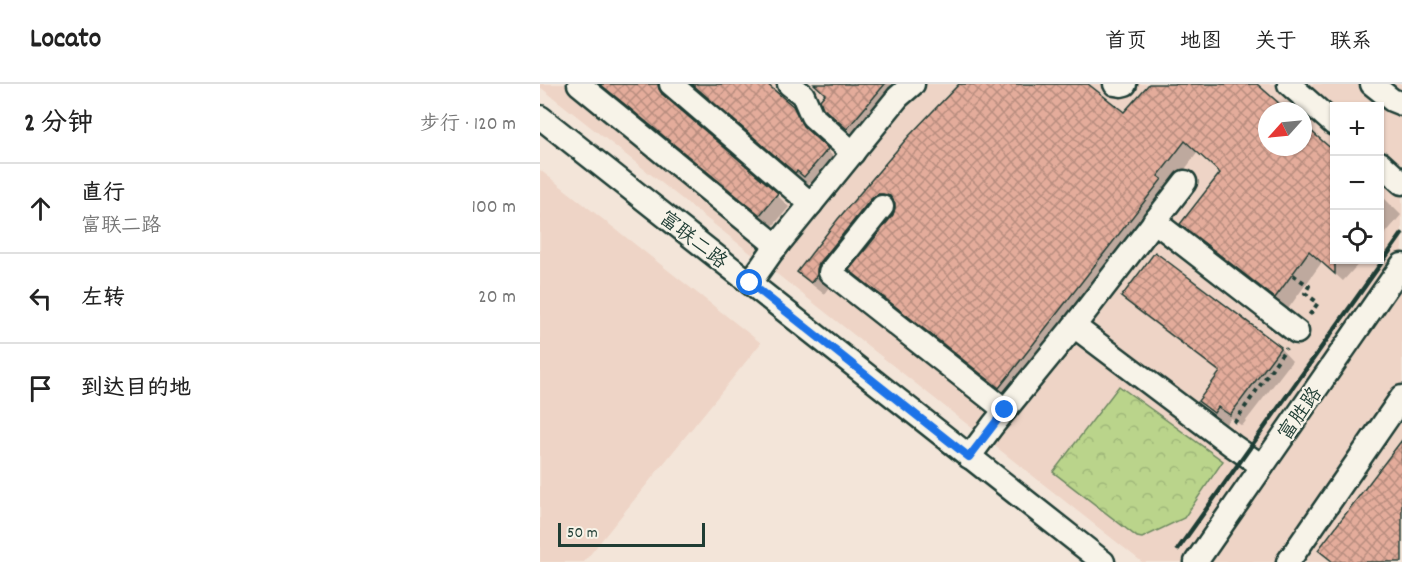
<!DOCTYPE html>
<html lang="zh">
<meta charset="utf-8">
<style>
:root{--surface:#fff;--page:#f6f6f6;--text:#222;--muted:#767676;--line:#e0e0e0}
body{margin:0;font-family:Dekko,"LXGW WenKai TC",sans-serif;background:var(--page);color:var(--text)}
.controls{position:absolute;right:18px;top:18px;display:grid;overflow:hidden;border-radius:0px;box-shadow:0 2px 4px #0004}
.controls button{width:54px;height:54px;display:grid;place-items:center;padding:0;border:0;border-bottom:2px solid var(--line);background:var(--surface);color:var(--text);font:30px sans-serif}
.compass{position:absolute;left:718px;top:18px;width:54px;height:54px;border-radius:50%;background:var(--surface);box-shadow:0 2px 4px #0004;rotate:243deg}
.scale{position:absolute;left:18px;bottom:15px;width:147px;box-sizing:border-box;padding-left:6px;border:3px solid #1f3d34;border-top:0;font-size:16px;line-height:21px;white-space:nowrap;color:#1f3d34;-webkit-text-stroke:4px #f7f3e8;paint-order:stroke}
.stop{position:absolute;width:18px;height:18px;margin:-14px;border:4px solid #1a73e8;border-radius:50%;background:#fff}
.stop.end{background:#1a73e8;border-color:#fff;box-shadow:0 2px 6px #0008}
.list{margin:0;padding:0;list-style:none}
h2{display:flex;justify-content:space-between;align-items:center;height:78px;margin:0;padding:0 24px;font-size:26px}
h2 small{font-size:20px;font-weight:400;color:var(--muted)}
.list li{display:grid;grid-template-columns:39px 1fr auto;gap:18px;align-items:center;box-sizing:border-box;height:90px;padding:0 24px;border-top:2px solid var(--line)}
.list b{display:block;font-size:22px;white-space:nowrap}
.list p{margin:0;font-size:20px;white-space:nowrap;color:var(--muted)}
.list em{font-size:20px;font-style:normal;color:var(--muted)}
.icon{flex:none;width:33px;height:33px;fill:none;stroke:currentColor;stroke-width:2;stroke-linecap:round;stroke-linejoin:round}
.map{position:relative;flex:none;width:862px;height:478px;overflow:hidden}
header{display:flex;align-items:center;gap:36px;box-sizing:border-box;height:84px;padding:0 30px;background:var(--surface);border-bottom:2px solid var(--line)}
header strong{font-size:28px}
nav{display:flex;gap:33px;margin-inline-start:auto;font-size:21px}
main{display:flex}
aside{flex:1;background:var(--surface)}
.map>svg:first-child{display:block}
</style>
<header>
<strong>Locato</strong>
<nav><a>首页</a><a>地图</a><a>关于</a><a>联系</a></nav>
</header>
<main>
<aside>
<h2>2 分钟<small>步行 · 120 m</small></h2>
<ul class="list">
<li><svg class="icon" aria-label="ahead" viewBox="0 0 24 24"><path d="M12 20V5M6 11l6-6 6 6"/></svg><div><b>直行</b><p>富联二路</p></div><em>100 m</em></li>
<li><svg class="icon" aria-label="left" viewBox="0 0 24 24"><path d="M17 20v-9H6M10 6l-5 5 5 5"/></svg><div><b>左转</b></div><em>20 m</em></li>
<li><svg class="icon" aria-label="arrive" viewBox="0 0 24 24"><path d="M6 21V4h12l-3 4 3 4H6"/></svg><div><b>到达目的地</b></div></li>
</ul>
</aside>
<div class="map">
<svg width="862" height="478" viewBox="0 0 862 478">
<defs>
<pattern id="forest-crowns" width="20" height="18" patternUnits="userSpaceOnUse" patternTransform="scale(1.5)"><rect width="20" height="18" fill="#bad48b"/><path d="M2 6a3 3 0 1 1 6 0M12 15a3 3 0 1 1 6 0" fill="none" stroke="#9fb779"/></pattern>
<pattern id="building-cross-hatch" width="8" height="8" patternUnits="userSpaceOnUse" patternTransform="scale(1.5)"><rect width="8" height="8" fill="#e4ac9b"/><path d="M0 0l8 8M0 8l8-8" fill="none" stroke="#b88d7f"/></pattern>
</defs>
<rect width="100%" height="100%" fill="#f3e5d9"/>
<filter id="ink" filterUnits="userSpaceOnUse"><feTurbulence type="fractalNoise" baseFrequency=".0167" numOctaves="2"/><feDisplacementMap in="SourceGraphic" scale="12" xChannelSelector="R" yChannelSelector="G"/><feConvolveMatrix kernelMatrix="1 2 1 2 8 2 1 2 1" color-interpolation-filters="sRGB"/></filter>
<g filter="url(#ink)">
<g fill="#eed4c6" fill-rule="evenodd">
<path d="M 0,0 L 862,0 L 862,478 L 602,478 L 0,3 ZM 794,22 L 840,22 L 840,176 L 794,176 ZM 727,27 L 763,27 L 763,63 L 727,63 Z"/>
<polygon points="0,86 221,259 44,478 0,478"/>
</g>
<polygon fill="url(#forest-crowns)" stroke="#6c8860" stroke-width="1.5" points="579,302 683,377 644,434 602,454 597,453 513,388"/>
<g fill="#0003">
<polygon points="58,0 138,0 129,11 130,19 237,111 249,123 233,142 61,1"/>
<polygon points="150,0 224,0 265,37 273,53 299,78 277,104 270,98 268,100 154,2"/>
<polygon points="274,0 368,0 320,56 297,36 286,11"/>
<polygon points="421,0 546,0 584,30 611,0 715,0 746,27 727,27 727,63 763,63 763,42 794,70 794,176 822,176 803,197 782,178 748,225 654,152 642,140 682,90 658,68 472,315 323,198 311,186 354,132 357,121 350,122 288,198 289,203 284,210 271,200 259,188"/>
<polygon points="840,110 861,131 840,156"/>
<polygon points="583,213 740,264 752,277 702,342 691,334 686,340 672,329 660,317 681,290 595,225"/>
</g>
<g fill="url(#building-cross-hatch)" stroke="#1f3d34" stroke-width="1.5">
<polygon points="60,0 118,0 119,5 122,10 238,109 220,131"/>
<polygon points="152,0 227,0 253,22 263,42 288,65 264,93 257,87 255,89"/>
<polygon points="274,0 345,0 307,45 283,24 280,16 285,10"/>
<polygon points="419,0 548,0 584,28 609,0 717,0 748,27 727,27 727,63 763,63 763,40 795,68 795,190 769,167 735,214 640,140 680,89 645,57 618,92 622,95 459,304 309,186 353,131 355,124 355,119 350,112 343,110 338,110 331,115 279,180 277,185 277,191 271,199 257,188 298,135 368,53"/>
<polygon points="615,168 741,263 690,331 678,323 674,329 658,317 680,288 581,213"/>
<polygon points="862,356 862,478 793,478 778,466"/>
</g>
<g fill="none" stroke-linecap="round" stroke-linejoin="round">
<defs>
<g id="minor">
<polyline points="39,0 237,162"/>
<polyline points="131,0 271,120"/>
<polyline points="249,0 263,11 272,32 313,69"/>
<polyline points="575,0 581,1 585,0"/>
<polyline points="749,0 794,40"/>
<polyline points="832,0 852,16 862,20"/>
<polyline points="0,33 563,478"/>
<polyline points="840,79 862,99"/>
<polyline points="342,123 290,188 465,326"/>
<polyline points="614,137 757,248"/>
<polyline points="210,199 231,169 358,13 373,0"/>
<polyline points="534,242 693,362 722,382"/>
<polyline points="429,373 453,341 534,242 645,98"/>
<polyline points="656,478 862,181"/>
<polyline points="748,478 862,313"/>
</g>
</defs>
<use href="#minor" stroke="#1f3d34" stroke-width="27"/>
<g stroke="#1f3d34" stroke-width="4" stroke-dasharray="4.5 4.5" stroke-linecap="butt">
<polyline points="753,191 769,202 765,209 778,219 768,233"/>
<polyline points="694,339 746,264"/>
</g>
<use href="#minor" stroke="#f7f3e8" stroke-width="22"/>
<polyline stroke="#1f3d34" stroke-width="4.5" points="638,465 862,150"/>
</g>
</g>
<g fill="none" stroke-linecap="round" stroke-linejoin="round" filter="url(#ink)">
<polyline stroke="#1a73e8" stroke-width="8" points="210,199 429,373 465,326"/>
</g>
<g text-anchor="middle" stroke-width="4.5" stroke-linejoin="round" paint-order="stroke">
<g font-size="20" fill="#1f3d34" stroke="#f7f3e8">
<text transform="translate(154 155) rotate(38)" y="7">富联二路</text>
<text transform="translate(759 329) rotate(-55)" y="7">富胜路</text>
</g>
</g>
</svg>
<div class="controls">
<button>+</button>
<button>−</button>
<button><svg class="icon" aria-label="locate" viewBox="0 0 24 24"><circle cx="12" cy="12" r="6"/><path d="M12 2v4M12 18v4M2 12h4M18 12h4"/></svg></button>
</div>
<svg class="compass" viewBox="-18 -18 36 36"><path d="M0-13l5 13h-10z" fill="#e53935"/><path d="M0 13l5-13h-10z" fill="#767676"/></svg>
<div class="scale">50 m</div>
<div class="stop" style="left:210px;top:199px"></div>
<div class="stop end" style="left:465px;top:326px"></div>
</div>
</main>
